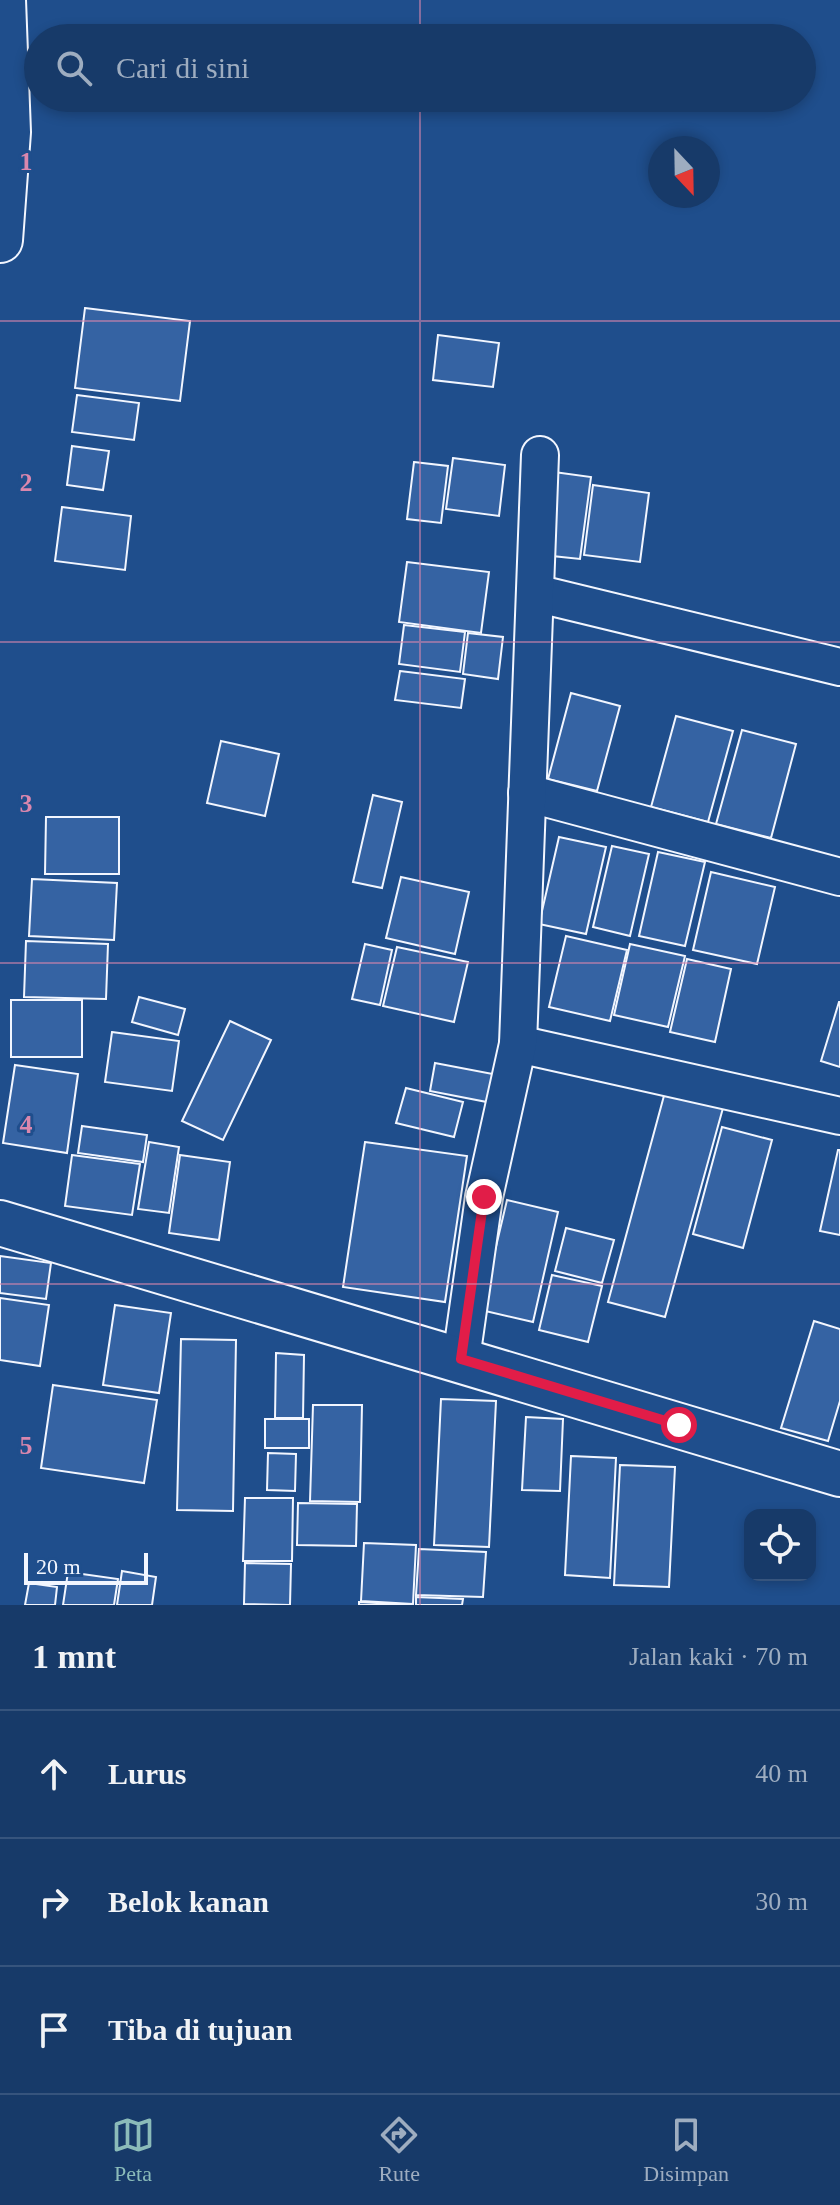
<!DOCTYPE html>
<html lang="id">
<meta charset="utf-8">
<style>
:root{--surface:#173a69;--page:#20416f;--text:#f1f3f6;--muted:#9eadc0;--line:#36547d;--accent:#8bbbb9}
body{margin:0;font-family:Georgia,serif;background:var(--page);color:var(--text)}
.controls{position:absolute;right:24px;bottom:24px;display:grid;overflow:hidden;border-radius:16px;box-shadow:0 4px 12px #0003}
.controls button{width:72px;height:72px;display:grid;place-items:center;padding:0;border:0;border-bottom:2px solid var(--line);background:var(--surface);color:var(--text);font:40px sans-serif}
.compass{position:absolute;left:648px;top:136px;width:72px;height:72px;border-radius:50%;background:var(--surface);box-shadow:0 4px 12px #0003;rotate:158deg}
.scale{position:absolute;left:24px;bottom:20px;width:124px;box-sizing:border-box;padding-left:8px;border:4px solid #f2f6ff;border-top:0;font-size:22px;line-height:28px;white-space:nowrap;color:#f2f6ff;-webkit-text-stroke:6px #1f4e8c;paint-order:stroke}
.stop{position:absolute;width:24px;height:24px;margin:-18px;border:6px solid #e11d48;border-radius:50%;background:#fff}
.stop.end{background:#e11d48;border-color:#fff;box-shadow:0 2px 8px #0008}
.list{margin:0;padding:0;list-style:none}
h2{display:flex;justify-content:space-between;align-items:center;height:104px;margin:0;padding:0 32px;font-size:34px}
h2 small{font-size:26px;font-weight:400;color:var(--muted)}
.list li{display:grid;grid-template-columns:52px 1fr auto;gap:24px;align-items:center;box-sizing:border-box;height:128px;padding:0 32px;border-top:2px solid var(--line)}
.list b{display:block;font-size:30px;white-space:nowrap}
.list em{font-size:26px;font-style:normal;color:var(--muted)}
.icon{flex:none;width:44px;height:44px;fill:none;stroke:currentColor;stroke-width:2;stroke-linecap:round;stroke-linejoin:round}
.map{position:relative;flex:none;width:840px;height:1605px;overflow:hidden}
.search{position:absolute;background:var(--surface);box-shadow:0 4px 12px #0003;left:24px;right:24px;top:24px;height:88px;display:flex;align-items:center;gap:20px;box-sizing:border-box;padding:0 28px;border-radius:44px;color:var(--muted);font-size:30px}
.sheet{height:488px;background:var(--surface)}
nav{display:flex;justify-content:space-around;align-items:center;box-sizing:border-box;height:112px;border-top:2px solid var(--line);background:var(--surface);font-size:22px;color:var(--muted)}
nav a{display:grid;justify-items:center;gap:4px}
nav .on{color:var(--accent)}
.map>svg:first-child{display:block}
</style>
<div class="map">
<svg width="840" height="1605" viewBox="0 0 840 1605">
<rect width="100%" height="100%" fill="#1f4e8c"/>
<g fill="#3563a3" stroke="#f2f6ff" stroke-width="2">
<polygon points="85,308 190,321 180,401 75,388"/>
<polygon points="438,335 499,343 493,387 433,380"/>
<polygon points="77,395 139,403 134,440 72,432"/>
<polygon points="72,446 109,451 103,490 67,485"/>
<polygon points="453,458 505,465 499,516 446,509"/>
<polygon points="414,462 448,466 441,523 407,519"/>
<polygon points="554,472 591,477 580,559 543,555"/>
<polygon points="593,485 649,493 640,562 584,555"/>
<polygon points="62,507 131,516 125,570 55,561"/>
<polygon points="407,562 489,572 481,633 399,622"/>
<polygon points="404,625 465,632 460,672 399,664"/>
<polygon points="468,633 503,637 498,679 463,674"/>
<polygon points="400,671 465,679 461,708 395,700"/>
<polygon points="571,693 620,706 597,791 548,779"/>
<polygon points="676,716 733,731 708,822 651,807"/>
<polygon points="742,730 796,744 771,838 716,824"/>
<polygon points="221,741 279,754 265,816 207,803"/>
<polygon points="373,795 402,802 382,888 353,882"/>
<polygon points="46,817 119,817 119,874 45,874"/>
<polygon points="559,837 606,847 586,934 539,924"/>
<polygon points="612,846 649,854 630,936 593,927"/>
<polygon points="658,852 705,862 685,946 639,936"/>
<polygon points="711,872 775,887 757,964 693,950"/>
<polygon points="401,877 469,892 455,954 386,938"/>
<polygon points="32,879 117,883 114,940 29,936"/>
<polygon points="566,936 627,950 610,1021 549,1007"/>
<polygon points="26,941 108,944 106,999 24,997"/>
<polygon points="365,944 392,950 380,1005 352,999"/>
<polygon points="630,944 685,956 668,1027 614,1015"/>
<polygon points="397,947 468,962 454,1022 383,1006"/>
<polygon points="687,959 731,969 715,1042 670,1032"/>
<polygon points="139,997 185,1009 178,1035 132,1022"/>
<rect x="11" y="1000" width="71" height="57"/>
<polygon points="839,1002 840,1002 840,1067 821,1061"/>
<polygon points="230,1021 271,1040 223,1140 182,1121"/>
<polygon points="112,1032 179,1041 172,1091 105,1082"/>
<polygon points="435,1063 498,1075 492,1103 430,1091"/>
<polygon points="15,1065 78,1074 67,1153 3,1143"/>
<polygon points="406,1088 463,1102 454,1137 396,1123"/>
<polygon points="665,1092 723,1108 665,1317 608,1302"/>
<polygon points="82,1126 147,1135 143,1162 78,1153"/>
<polygon points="722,1127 772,1140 743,1248 693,1234"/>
<polygon points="149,1142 179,1147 169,1213 138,1209"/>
<polygon points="365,1142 467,1156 445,1302 343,1287"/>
<polygon points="838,1150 840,1150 840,1235 820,1231"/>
<polygon points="72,1155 140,1164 132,1215 65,1206"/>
<polygon points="180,1155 230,1162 219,1240 169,1233"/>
<polygon points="507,1200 558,1212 533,1322 481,1310"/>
<polygon points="566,1228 614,1240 602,1283 555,1271"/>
<polygon points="0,1256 51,1263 46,1299 0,1293"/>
<polygon points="552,1275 602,1286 588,1342 539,1330"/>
<polygon points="0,1298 49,1305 40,1366 0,1360"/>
<polygon points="115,1305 171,1313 159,1393 103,1385"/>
<polygon points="814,1321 840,1329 840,1401 828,1441 781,1428"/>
<polygon points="181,1339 236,1340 233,1511 177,1510"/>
<polygon points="276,1353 304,1355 303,1418 275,1418"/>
<polygon points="53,1385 157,1400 144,1483 41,1468"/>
<polygon points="441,1399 496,1401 489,1547 434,1545"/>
<polygon points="313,1405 362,1405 360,1502 310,1501"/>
<polygon points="526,1417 563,1419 560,1491 522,1490"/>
<rect x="265" y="1419" width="44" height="29"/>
<polygon points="268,1453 296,1454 295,1491 267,1490"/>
<polygon points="571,1456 616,1458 610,1578 565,1575"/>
<polygon points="620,1465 675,1467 669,1587 614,1585"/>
<polygon points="245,1498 293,1498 292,1561 243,1561"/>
<polygon points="298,1503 357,1504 356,1546 297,1545"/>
<polygon points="364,1543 416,1545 413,1604 361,1601"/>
<polygon points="419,1549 486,1552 483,1597 416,1595"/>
<polygon points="245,1563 291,1564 290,1605 244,1604"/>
<polygon points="122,1571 156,1577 152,1605 117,1605"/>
<polygon points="68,1572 118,1579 114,1605 63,1605"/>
<polygon points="29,1583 57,1587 55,1605 25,1605"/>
<polygon points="416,1597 463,1599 462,1605 416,1605"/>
<polygon points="359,1602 412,1605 359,1605"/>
</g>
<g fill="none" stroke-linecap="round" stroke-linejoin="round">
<defs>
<g id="street">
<polyline points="535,593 840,667"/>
<polyline points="527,793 840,877"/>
<polyline points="518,1044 840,1116"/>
<polyline points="461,1359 484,1197 518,1044 540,455"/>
</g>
<polyline id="secondary" points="0,1223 840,1474"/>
<polyline id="highway" points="0,240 8,132 3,0"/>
</defs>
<use href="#street" stroke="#f2f6ff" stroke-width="40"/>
<use href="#secondary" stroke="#f2f6ff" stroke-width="48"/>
<use href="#highway" stroke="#f2f6ff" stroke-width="48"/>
<use href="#street" stroke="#1f4e8c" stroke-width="36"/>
<use href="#secondary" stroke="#1f4e8c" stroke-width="44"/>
<use href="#highway" stroke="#1f4e8c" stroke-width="44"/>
</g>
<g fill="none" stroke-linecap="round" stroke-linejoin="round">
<polyline stroke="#e11d48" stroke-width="10" points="484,1197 461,1359 679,1425"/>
</g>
<path fill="none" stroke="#da87ad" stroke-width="2" stroke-opacity="0.55" d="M 420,0 L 420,38M 420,98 L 420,1605M 0,321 L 840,321M 0,642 L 840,642M 0,963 L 840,963M 0,1284 L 840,1284"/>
<g font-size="26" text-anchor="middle" font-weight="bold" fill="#da87ad" stroke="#1f4e8c" stroke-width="6" stroke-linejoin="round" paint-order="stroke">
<text x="26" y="170">1</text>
<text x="26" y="491">2</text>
<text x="26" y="812">3</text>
<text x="26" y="1133">4</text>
<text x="26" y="1454">5</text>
</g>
</svg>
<div class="controls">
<button><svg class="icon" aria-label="locate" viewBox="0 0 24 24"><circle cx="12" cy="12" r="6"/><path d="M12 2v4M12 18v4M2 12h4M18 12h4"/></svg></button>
</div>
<svg class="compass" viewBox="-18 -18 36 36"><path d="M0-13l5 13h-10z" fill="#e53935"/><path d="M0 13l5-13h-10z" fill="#9eadc0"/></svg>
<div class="scale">20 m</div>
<div class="stop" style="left:679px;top:1425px"></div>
<div class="stop end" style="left:484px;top:1197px"></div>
<div class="search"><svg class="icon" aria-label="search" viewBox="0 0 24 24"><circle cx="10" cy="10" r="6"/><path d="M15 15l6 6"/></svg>Cari di sini</div>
</div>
<section class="sheet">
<h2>1 mnt<small>Jalan kaki · 70 m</small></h2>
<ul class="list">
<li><svg class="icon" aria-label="ahead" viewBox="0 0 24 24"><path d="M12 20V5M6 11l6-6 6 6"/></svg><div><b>Lurus</b></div><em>40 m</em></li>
<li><svg class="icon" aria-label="right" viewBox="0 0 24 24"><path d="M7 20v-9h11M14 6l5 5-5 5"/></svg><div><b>Belok kanan</b></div><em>30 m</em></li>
<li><svg class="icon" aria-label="arrive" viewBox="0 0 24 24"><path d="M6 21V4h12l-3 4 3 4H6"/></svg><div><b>Tiba di tujuan</b></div></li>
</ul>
</section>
<nav>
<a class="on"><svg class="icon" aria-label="map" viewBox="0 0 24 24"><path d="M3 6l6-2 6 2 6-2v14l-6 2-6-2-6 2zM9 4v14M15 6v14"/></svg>Peta</a>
<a><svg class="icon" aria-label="directions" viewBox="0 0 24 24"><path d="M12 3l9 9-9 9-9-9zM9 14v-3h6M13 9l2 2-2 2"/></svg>Rute</a>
<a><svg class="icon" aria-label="saved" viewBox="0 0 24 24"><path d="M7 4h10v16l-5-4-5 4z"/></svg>Disimpan</a>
</nav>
